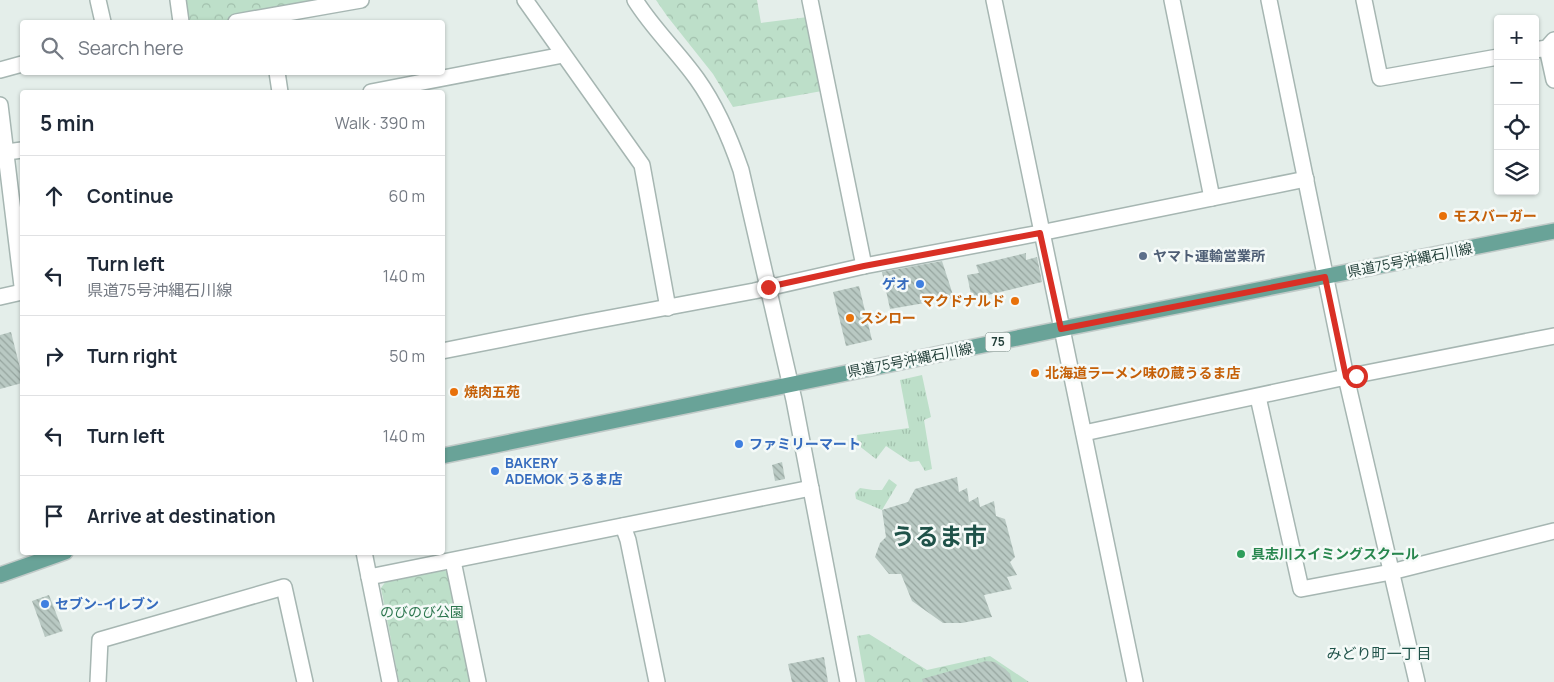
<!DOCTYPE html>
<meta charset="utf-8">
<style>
:root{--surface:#fff;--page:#f2f2f3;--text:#1f2937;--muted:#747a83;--line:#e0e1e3}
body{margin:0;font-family:Manrope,"Noto Sans JP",sans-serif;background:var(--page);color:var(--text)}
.controls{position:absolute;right:15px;top:15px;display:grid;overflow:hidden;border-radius:5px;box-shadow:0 1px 4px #0004}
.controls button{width:45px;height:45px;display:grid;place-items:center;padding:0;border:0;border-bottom:1px solid var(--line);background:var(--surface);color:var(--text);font:25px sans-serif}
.stop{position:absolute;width:15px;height:15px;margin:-11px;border:4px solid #d93025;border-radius:50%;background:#fff}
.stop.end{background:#d93025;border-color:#fff;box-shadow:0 1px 5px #0008}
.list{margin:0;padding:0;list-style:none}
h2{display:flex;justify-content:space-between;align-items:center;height:65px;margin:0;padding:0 20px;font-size:21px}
h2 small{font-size:16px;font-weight:400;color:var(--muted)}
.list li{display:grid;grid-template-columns:32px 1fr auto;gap:15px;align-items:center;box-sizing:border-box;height:80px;padding:0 20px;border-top:1px solid var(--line)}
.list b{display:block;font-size:19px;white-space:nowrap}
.list p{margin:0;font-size:16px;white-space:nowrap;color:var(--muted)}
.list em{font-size:16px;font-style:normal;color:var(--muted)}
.icon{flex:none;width:28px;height:28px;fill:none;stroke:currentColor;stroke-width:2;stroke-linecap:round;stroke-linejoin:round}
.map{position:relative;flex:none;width:1554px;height:682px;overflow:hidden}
.search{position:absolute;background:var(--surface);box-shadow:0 1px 4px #0004;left:20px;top:20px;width:425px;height:55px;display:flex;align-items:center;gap:12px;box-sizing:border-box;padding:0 18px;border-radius:5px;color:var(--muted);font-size:19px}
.panel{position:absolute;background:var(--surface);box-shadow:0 1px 4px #0004;left:20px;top:90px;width:425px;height:465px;border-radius:5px}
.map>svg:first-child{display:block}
</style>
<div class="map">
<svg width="1554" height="682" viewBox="0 0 1554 682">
<defs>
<pattern id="grass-tufts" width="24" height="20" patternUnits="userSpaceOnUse" patternTransform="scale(1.25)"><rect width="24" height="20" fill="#bddfc9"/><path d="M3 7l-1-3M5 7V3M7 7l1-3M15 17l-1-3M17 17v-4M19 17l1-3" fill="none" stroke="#a2c0ad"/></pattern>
<pattern id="forest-crowns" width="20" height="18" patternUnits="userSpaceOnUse" patternTransform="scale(1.25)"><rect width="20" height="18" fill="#bddfc9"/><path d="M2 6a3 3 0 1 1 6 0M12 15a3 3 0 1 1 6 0" fill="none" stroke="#a2c0ad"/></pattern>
<pattern id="building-back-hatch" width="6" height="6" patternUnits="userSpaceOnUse" patternTransform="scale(1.25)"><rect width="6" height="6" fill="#b9c9c3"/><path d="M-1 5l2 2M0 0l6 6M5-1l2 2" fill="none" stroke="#96a59f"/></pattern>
</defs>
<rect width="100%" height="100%" fill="#e4eeea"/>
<g fill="url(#grass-tufts)">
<polygon points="922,375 931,417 924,420 932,469 925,471 919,461 910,462 886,446 876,459 858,445 857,435 909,428 900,380"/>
<polygon points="889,479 897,485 882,510 856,499 855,493 860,488 873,490 882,490"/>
</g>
<g fill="url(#forest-crowns)">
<polygon points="184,0 349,0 236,22 188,22"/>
<polygon points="656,0 757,0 761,23 808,17 822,91 733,107 713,74 667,16"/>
<polygon points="444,569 451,577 472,682 399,682 381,588 386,581"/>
<polygon points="869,634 927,670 990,656 1029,682 865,682 857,636"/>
</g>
<g fill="url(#building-back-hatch)">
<polygon points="1026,253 1026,260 1037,257 1042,282 972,299 967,275 979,273 976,265"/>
<polygon points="942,261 954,298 890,309 882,272"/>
<polygon points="859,286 872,340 846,346 833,292"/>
<polygon points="11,332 22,376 22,383 0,389 0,335"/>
<polygon points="782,462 785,479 775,481 772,465"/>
<polygon points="957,477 959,492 967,488 969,502 978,497 980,507 994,501 996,516 1005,519 1015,557 1010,562 1017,575 1007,577 1012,589 984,595 992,617 962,623 943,623 912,601 901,574 889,574 875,557 880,543 886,537 882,510 908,502 915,489"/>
<polygon points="49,595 63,631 45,637 32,601"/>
<polygon points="824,657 828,682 792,682 788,664"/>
<polygon points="986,661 995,662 1005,669 1010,674 1012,682 923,682 922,679"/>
</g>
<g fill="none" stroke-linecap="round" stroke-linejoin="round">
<defs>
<g id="minor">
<polyline points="98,0 103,22"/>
<polyline points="178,0 181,22"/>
<polyline points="525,0 642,165 668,308"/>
<path d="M 635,0 C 653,29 678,52 697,79 C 717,107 730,138 741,170 L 794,400 L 848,682"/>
<polyline points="810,0 864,266"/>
<path d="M 994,0 C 1040,228 1088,455 1135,682"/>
<polyline points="1172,0 1212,198"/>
<polyline points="1269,0 1346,377 1417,682"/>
<polyline points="1364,0 1380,78 1498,57"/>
<polyline points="236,22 361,0"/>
<polyline points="1547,48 1554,80"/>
<polyline points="1535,50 1547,48 1554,40"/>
<polyline points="0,70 22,64"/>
<polyline points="277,72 280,92"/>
<polyline points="371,92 563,55"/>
<polyline points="0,105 22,286"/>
<polyline points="7,152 22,150"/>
<polyline points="0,297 22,292"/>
<polyline points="442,351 583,323 754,291 864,266 1040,233 1306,179"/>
<polyline points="1258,397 1301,589 1391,572 1554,531"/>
<polyline points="1084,433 1346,377 1554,336"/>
<polyline points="623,526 628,540 657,682"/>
<polyline points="364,552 390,682"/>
<polyline points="453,561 478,682"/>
<polyline points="369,577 811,488"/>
<polyline points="98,682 100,640 284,587 305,682"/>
</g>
<g id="major">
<polyline points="442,456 1061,329 1554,231"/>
<polyline points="0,575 65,552"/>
</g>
</defs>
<use href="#minor" stroke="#a6b6b2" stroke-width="18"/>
<use href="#major" stroke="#c1cac8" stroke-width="18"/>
<use href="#minor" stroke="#fff" stroke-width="15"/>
<use href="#major" stroke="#69a398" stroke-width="15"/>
</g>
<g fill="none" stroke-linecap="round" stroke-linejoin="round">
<polyline stroke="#d93025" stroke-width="6" points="768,287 864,266 1040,233 1061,329 1325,277 1346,377 1356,376"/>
</g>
<g fill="#e8710a" stroke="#f5faf8" stroke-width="2">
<circle cx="1443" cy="216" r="5"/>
<circle cx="1015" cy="301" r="5"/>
<circle cx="850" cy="318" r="5"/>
<circle cx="1035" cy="373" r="5"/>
<circle cx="454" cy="392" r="5"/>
</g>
<circle fill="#5c6f8a" stroke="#f5faf8" stroke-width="2" cx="1143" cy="256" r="5"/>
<g fill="#3f7fe0" stroke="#f5faf8" stroke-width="2">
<circle cx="920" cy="284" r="5"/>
<circle cx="739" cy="444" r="5"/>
<circle cx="495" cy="471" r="5"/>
<circle cx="45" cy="604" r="5"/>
</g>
<circle fill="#2e9e5b" stroke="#f5faf8" stroke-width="2" cx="1241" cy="554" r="5"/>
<g text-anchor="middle" stroke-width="5" stroke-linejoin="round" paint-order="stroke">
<rect fill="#f5faf8" stroke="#627873" stroke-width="1" x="985.5" y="332.5" width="25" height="19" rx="4"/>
<g font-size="12" font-weight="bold" fill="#23403a">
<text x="998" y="346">75</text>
</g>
<g font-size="14" font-weight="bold" fill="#c56008" stroke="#f5faf8" text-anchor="start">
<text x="1453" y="221">モスバーガー</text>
<text x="1005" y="306" text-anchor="end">マクドナルド</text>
<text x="860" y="323">スシロー</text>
<text x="1045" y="378">北海道ラーメン味の蔵うるま店</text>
<text x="464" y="397">焼肉五苑</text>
</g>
<g font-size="14" font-weight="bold" fill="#4e5e75" stroke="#f5faf8" text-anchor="start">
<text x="1153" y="261">ヤマト運輸営業所</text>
</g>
<g font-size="14" fill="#23403a" stroke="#f5faf8">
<text transform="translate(1410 260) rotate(-11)" y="5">県道75号沖縄石川線</text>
<text transform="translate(910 360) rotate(-11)" y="5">県道75号沖縄石川線</text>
</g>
<g font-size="14" font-weight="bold" fill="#366cbe" stroke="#f5faf8" text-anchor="start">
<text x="910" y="289" text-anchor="end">ゲオ</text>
<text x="749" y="449">ファミリーマート</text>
<text x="505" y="468">BAKERY<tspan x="505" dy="16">ADEMOK うるま店</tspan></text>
<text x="55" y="609">セブン-イレブン</text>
</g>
<g font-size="14" font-weight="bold" fill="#27864d" stroke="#f5faf8" text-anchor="start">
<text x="1251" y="559">具志川スイミングスクール</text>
</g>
<g font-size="14" fill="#2d774f" stroke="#f5faf8">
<text x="422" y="617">のびのび公園</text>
</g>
<g font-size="15" fill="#1f5249" stroke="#f5faf8">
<text x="1379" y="659">みどり町一丁目</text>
</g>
<g font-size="24" font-weight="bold" fill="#1f5249" stroke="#f5faf8">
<text x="939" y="545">うるま市</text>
</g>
</g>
</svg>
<div class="controls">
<button>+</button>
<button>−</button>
<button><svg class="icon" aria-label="locate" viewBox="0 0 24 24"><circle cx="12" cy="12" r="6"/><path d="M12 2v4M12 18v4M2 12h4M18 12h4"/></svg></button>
<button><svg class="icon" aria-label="layers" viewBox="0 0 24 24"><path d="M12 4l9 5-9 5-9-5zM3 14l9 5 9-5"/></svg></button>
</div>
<div class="stop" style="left:1356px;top:376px"></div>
<div class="stop end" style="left:768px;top:287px"></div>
<div class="search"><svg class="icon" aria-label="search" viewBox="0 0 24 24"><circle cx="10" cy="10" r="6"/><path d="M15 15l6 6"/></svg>Search here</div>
<section class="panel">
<h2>5 min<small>Walk · 390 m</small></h2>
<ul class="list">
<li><svg class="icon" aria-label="ahead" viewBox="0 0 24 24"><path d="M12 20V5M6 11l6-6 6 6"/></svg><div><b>Continue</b></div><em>60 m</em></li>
<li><svg class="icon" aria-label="left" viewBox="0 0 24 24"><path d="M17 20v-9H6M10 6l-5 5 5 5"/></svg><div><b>Turn left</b><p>県道75号沖縄石川線</p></div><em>140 m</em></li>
<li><svg class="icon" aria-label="right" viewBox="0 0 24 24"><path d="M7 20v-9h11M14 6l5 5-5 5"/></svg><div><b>Turn right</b></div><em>50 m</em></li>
<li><svg class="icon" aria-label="left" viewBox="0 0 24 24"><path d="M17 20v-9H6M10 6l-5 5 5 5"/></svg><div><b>Turn left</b></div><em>140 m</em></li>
<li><svg class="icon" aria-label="arrive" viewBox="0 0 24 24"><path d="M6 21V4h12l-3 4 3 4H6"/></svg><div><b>Arrive at destination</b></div></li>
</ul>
</section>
</div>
